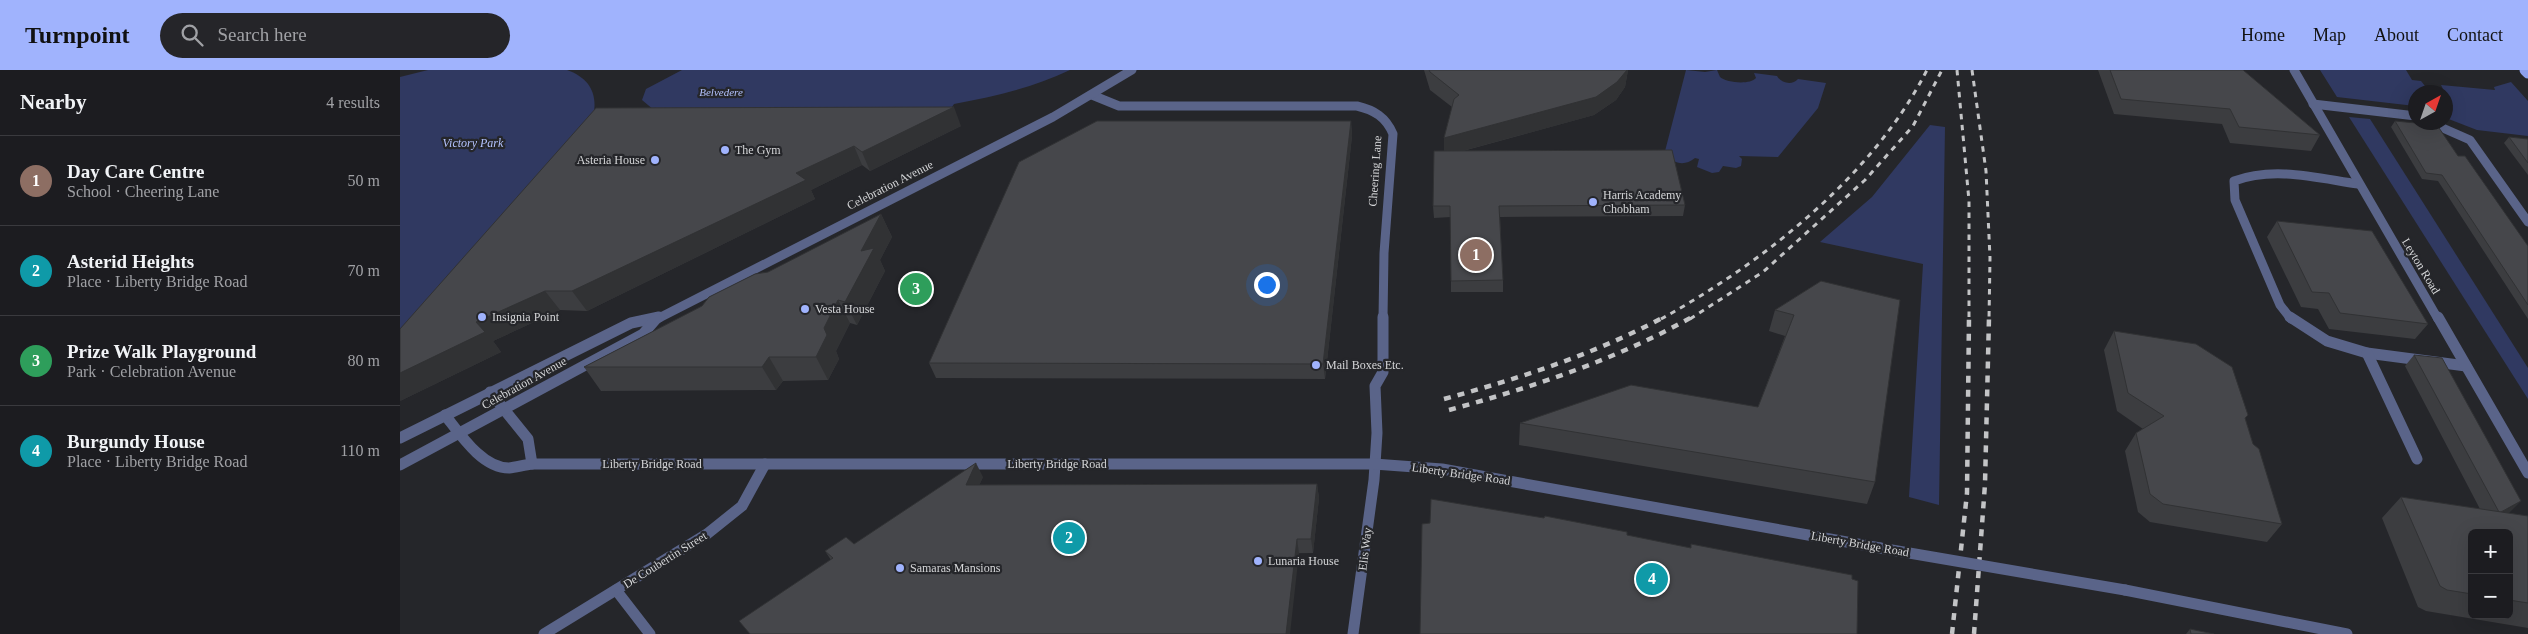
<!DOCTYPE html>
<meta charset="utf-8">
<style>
:root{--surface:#1c1c20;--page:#252529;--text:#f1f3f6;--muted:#a0a1a5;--line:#3a3a3e;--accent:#a0b3fd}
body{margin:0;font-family:"Times New Roman",serif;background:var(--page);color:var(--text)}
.controls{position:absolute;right:15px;bottom:15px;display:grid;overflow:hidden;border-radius:8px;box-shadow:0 5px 20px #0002}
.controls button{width:45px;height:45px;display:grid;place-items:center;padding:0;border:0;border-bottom:1px solid var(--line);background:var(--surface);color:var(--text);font:25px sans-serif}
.compass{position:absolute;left:2008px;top:15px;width:45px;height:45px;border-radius:50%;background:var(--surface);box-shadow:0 5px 20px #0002;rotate:40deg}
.you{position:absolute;left:866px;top:214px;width:18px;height:18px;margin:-12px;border:4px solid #fff;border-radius:50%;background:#1a73e8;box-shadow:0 0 0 8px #1a73e833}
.badge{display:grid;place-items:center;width:32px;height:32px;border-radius:50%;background:var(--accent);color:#fff;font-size:16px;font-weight:700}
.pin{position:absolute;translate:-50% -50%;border:2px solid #fff;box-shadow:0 1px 5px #0006}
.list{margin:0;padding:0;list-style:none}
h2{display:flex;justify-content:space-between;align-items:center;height:65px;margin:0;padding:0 20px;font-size:21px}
h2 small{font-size:16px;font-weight:400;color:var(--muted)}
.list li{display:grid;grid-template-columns:32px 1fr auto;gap:15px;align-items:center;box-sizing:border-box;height:90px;padding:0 20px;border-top:1px solid var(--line)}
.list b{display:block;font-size:19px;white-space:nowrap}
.list p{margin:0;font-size:16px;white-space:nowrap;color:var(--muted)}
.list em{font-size:16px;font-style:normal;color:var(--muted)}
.icon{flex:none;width:28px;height:28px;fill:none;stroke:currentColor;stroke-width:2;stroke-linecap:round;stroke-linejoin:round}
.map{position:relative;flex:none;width:2128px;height:564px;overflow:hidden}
header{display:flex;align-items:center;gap:30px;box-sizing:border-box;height:70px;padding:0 25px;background:var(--accent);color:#111}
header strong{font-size:24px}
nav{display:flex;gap:28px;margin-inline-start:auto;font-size:18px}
.search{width:350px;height:45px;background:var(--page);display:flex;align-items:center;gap:12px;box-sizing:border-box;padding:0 18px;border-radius:28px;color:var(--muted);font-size:19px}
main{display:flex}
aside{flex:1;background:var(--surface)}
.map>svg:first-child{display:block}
</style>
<header>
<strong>Turnpoint</strong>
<div class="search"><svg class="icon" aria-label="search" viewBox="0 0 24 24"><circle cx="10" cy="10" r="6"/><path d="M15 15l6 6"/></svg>Search here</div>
<nav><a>Home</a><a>Map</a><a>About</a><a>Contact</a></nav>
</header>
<main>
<aside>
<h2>Nearby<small>4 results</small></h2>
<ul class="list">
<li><span class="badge" style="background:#8d6e63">1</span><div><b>Day Care Centre</b><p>School · Cheering Lane</p></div><em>50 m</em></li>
<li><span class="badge" style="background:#0f9aa8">2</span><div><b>Asterid Heights</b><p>Place · Liberty Bridge Road</p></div><em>70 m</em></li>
<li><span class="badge" style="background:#2e9e5b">3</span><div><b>Prize Walk Playground</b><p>Park · Celebration Avenue</p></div><em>80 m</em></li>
<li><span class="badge" style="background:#0f9aa8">4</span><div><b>Burgundy House</b><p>Place · Liberty Bridge Road</p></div><em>110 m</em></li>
</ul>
</aside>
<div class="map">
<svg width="2128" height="564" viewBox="0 0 2128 564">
<rect width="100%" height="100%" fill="#25262a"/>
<g fill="#303961">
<path d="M 28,0 L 167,0 C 187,7 197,21 194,42 L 0,272 L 0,7 Z"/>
<path d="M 282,0 L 670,0 C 632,18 595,26 554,34 L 550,40 L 254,40 L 242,30 L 246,19 Z"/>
<path d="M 1286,0 L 1305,2 L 1317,0 L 1320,7 C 1327,13 1350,15 1356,8 L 1354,3 L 1377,6 C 1381,13 1392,16 1398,9 L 1426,13 L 1418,38 L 1378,87 L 1339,86 L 1342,89 L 1341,96 L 1336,98 L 1323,96 L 1319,102 L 1312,103 L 1297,97 L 1299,89 L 1295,88 C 1284,97 1274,93 1264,85 Z"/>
<polygon points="1920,0 2006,0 2012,10 2021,11 2025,16 2043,19 2041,15 2095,20 2094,17 2111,12 2128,31 2128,66 2077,60 2046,48 2046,22 2016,22 2015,36 1937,27"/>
<polygon points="1949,47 1970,49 2128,298 2128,329"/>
<polygon points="1530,55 1545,57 1539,435 1509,427 1523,194 1420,172 1472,127"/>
</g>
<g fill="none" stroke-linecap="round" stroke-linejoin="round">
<path stroke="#5a6489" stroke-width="9" d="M 1891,249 L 1880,235 L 1835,130 L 1834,111 C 1874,96 1917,108 1958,114"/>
<g stroke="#5a6489" stroke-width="11">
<polyline points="1890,247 1927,271 1967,283 2066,296"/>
<polyline points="1967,283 2017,389"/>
</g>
<polyline stroke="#5a6489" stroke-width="11" points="216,520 250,564"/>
<g stroke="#5a6489" stroke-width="9">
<path d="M 692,25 L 719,36 L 957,36 C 974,40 986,47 993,64 L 984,183 L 983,249"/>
<polyline points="1913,34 2016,46"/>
<polyline points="2029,52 2070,70 2128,152"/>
</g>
<g stroke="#5a6489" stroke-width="11">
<polyline points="144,564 307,464 342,436 365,394"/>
<polyline points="953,564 974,410 977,363 975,316 983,302 983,247"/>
</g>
<g stroke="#5a6489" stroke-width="9">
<polyline points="1894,0 2038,249"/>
<polyline points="257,249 653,47 732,0"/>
</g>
<g stroke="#5a6489" stroke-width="11">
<polyline points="2038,247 2128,403"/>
<polyline points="90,322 128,369 132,394"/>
<path d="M 45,345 C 60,364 82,398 109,398 C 116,397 125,395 132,394 L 974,394 L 1042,399 L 1480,478"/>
<polyline points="0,368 231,253 259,247"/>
<polyline points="0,395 243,264 256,249"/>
<polyline points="1725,520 1947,564"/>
</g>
<polyline stroke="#8da0ee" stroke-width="11" points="2125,0 2128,3"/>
<g stroke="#c3c4c6" stroke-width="3" stroke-dasharray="5.5 5.5" stroke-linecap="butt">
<polyline points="1557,0 1569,131 1569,249"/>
<polyline points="1572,0 1586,101 1590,188 1589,249"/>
<path d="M 1261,249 C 1364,192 1473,106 1527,0"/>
<polyline points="1290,249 1363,202 1465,110 1513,56 1542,0"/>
</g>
<g stroke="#c3c4c6" stroke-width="4.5" stroke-dasharray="7 7" stroke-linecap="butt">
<path d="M 1044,329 C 1120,308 1193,285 1264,247"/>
<path d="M 1049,340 C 1133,317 1215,290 1292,247"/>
<polyline points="1552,564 1567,423 1569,247"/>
<polyline points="1574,564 1585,414 1589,247"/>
</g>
<polyline stroke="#5a6489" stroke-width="11" points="1480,478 1725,520"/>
</g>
<g fill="#3c3d40" fill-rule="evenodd">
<polygon points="1024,0 1228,0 1225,17 1216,30 1194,45 1063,81 1285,135 1283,146 1100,147 1103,210 1103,222 1051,222 1051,147 1034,148 1033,136 1044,81 1044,68 1052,37 1030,20"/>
<polygon points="1698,0 1843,0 1920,65 1911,81 1830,73 1822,54 1714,44"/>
<polygon points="196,38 561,56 470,101 462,95 411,120 415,129 187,241 160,240 93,271 101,282 0,331"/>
<polygon points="951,51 952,66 925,309 536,308 529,293"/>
<polygon points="1995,51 2058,86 2128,176 2128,249 2038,111 2022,109 1991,57"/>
<polygon points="2109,67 2128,69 2128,105 2104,73"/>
<polygon points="481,144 492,167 480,190 485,201 457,255 450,253 436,281 439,289 428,310 383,311 376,320 201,321 184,297"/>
<polygon points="1877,151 2028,254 2015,269 1929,259 1918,239 1901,237 1867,167"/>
<polygon points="1421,211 1475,412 1467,434 1119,375 1120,353 1358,337 1385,266 1369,261 1375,240"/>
<polygon points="1714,261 1845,348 1853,374 1882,454 1867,472 1750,452 1738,442 1725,381 1736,363 1743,359 1717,341 1704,280"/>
<path d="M 2014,285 L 2109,443 L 2128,446 L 2128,558 L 2026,541 L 2018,537 L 1982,448 L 2001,427 L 2080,439 L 2005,296 ZM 2072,463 L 2109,463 L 2109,545 L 2072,545 Z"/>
<polygon points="583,407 579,415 917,414 919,428 913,483 431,490 425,481 454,474"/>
<polygon points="1790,559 1814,564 1786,564"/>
</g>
<g fill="#313234">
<polygon points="1227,0 1228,0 1225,17 1216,30 1194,45 1044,86 1044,68"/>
<polygon points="554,37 561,56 470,101 462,82"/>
<polygon points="951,51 952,66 925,309 923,294"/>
<polygon points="454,76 462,95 411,120 415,129 187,241 172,221 396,103"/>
<polygon points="481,144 492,167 480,190 485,201 457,255 445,232 461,181"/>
<polygon points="145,221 160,240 93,271 101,282 0,331 0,303 76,252"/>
<polygon points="438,230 450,253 436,281 439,289 428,310 416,287 424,258"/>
<polygon points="369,287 383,311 376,320 362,297"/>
<polygon points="576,393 583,407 573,429 566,415"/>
<polygon points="917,414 919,428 913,483 911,469"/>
<polygon points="2121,431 2109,443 2100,443"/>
<polygon points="897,469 899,483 890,564 886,564"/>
</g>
<g fill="#46474b" stroke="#313234">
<polygon points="1029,0 1227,0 1217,12 1196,27 1044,68 1054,29 1059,25 1030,2"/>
<polygon points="1710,0 1843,0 1920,65 1839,57 1830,39 1721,29"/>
<polygon points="554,37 462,82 454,76 396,103 406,110 172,221 145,221 76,252 85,262 0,303 0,259 196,38"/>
<polygon points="697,51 951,51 923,294 529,293 619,92"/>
<polygon points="1995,51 2037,55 2058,86 2065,86 2128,176 2128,235 2042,105 2026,103"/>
<polygon points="2109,67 2128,69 2128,93"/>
<polygon points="1272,80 1285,135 1099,136 1103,210 1051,211 1050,136 1033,136 1034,81"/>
<polygon points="481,144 461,181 474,178 445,232 438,230 424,258 427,265 416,287 369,287 362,297 184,297 302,236 309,227 355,204 368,202"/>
<polygon points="1877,151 1972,161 2028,254 1940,243 1929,223 1912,222"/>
<polygon points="1421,211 1500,230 1475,412 1120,353 1231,315 1358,337 1394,245 1375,240"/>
<polygon points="1714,261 1796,274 1832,297 1848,345 1845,348 1853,374 1859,379 1882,454 1763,434 1750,424 1736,363 1764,346 1728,323"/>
<polygon points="2014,285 2042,288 2121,431 2101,442 2099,442"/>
<polygon points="576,393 566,415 917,414 911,469 897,469 886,564 350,564 339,551 433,488 425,481 446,467 454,474"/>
<polygon points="2001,427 2128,446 2128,533 2109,530 2109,463 2072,463 2072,524 2047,520 2040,516"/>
<polygon points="1031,429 1144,448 1145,446 1227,462 1227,465 1291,478 1291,474 1452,505 1452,509 1458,511 1457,564 1020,564 1022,454 1030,453"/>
<polygon points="1790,559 1814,564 1791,564"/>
</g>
<g fill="#a0b3fd" stroke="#25262a" stroke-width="2">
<circle cx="325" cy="80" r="5"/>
<circle cx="255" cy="90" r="5"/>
<circle cx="1193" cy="132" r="5"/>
<circle cx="405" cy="239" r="5"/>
<circle cx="82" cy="247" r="5"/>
<circle cx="916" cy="295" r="5"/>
<circle cx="858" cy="491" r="5"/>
<circle cx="500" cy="498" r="5"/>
</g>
<g text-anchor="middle" stroke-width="4.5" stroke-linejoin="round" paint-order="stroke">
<g font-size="11" font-style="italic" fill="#b3c2fd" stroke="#25262a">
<text x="321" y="26">Belvedere</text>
</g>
<g font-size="12" font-style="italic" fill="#b3c2fd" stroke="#25262a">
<text x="73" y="77">Victory Park</text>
</g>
<g font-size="12" fill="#d5d6d8" stroke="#25262a" text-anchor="start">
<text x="335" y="84">The Gym</text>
<text x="245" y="94" text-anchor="end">Asteria House</text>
<text x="1203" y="129">Harris Academy<tspan x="1203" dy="14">Chobham</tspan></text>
<text x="415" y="243">Vesta House</text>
<text x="92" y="251">Insignia Point</text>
<text x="926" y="299">Mail Boxes Etc.</text>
<text x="868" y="495">Lunaria House</text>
<text x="510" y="502">Samaras Mansions</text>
</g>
<g font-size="12" fill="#d5d6d8" stroke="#25262a">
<text transform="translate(975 101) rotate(-86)" y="4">Cheering Lane</text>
<text transform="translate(490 115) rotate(-27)" y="4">Celebration Avenue</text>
<text transform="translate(2021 196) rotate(59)" y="4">Leyton Road</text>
<text transform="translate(124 313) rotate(-29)" y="4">Celebration Avenue</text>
<text x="252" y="398">Liberty Bridge Road</text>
<text x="657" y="398">Liberty Bridge Road</text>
<text transform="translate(1061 404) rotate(8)" y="4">Liberty Bridge Road</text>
<text transform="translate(1460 474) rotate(10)" y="4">Liberty Bridge Road</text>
<text transform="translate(965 479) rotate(-83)" y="4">Elis Way</text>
<text transform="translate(265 490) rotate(-32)" y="4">De Coubertin Street</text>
</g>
</g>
</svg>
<div class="controls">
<button>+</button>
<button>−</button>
</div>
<svg class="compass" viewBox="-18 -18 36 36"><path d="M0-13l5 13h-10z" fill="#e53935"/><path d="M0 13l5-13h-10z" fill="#a0a1a5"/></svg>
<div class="you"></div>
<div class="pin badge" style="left:1076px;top:185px;background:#8d6e63">1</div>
<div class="pin badge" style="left:669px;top:468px;background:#0f9aa8">2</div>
<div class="pin badge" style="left:516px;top:219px;background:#2e9e5b">3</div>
<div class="pin badge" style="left:1252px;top:509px;background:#0f9aa8">4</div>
</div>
</main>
